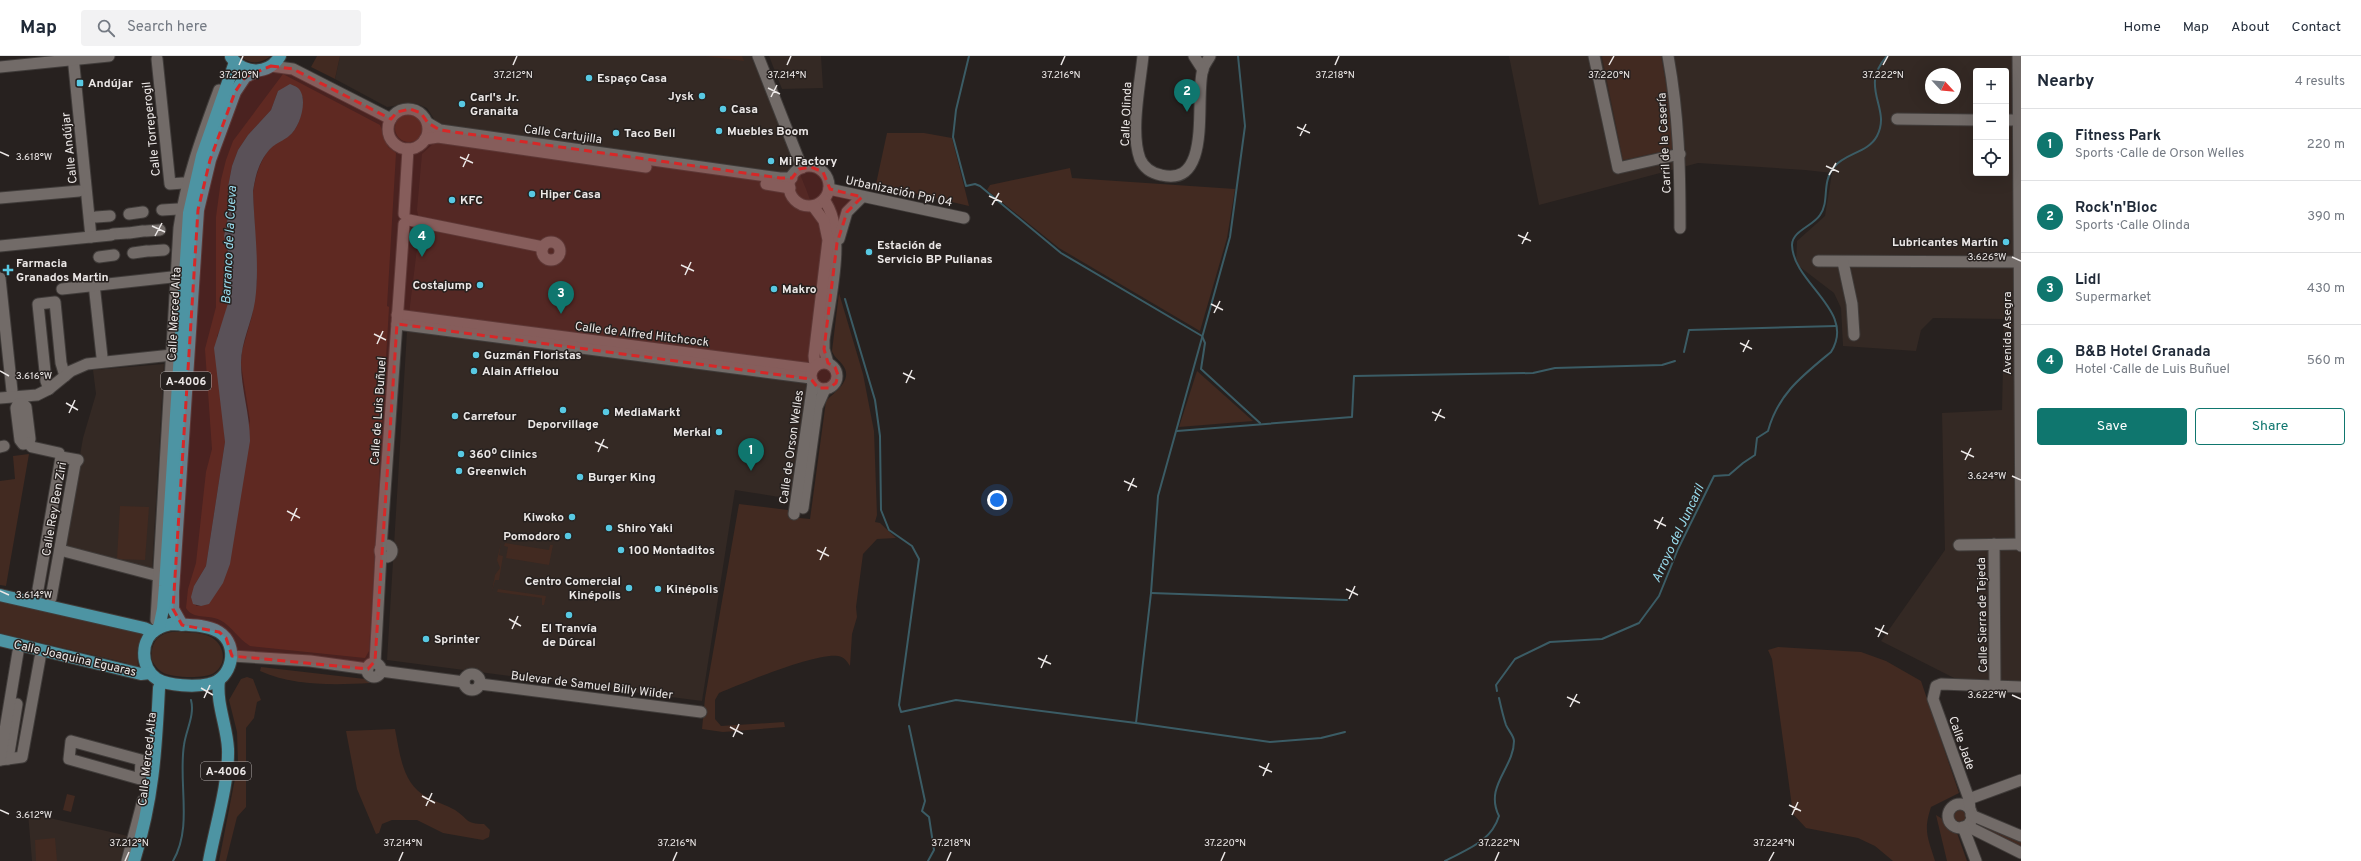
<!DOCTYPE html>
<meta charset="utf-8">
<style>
:root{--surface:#fff;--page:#f2f2f3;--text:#1f2937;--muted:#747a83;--line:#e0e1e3;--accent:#0f766e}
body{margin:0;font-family:Overpass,sans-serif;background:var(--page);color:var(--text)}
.controls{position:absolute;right:12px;top:12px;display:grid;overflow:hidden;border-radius:4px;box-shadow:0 4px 16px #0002}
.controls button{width:36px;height:36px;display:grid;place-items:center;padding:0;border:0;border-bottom:1px solid var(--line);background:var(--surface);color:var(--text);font:20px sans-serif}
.compass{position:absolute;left:1925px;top:12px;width:36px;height:36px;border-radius:50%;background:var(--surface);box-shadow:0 4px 16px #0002;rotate:116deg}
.you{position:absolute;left:997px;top:444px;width:14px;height:14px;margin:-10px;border:3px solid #fff;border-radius:50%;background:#1a73e8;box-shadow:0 0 0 6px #1a73e833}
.badge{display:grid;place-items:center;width:26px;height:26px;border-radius:50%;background:var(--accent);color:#fff;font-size:13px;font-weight:700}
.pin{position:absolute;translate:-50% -33px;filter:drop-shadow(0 1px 2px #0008)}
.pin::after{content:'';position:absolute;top:21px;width:14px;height:12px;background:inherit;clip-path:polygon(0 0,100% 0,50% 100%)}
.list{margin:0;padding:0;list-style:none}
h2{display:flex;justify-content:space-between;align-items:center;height:52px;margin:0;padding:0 16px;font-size:17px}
h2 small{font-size:13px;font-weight:400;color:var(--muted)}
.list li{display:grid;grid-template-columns:26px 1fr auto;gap:12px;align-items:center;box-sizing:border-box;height:72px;padding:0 16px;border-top:1px solid var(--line)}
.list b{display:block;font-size:15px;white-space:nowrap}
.list p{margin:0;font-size:13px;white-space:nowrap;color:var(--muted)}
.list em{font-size:13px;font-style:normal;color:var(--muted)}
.actions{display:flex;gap:8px;padding:12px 16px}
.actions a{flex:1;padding:9px 0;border:1px solid var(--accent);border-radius:4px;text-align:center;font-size:14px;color:var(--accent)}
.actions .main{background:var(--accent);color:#fff}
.icon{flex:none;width:22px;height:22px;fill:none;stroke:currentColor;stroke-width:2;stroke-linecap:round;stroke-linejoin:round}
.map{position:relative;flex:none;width:2021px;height:805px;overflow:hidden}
header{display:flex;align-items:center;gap:24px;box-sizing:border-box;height:56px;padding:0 20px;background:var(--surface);border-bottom:1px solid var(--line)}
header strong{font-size:19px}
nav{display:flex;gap:22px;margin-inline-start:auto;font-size:14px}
.search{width:280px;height:36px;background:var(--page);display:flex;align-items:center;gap:10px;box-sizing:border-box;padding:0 14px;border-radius:4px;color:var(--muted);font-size:15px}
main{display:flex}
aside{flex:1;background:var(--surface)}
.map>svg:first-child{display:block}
</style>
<header>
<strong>Map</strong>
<div class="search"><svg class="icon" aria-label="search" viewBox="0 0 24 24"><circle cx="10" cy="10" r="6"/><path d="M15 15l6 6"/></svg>Search here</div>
<nav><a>Home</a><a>Map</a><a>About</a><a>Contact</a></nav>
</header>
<main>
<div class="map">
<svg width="2021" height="805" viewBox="0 0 2021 805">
<rect width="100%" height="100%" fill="#27211f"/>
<g fill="#342924" fill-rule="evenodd">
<polygon points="340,0 751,0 806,133 825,185 792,443 735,434 702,645 387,604 407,275 420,168 417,154 422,98 433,88 436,77 436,66 427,52 420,49 413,47 387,51 335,23"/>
<polygon points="769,0 821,0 823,32 782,33"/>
<path d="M 1509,0 L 2021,0 L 2021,626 L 1958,624 L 1881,585 L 1945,494 L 1942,357 L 2002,354 L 2004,263 L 1933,262 L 1921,274 L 1916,295 L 1843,290 L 1841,252 L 1834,237 L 1796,208 L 1797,185 L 1825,160 L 1832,117 L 1805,114 L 1698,107 L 1539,149 ZM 1976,15 L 2006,15 L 2006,117 L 1976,117 ZM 1931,18 L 1955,18 L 1955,42 L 1931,42 Z"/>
<polygon points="164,308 152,515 64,492 83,382 96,338 93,314"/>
<polygon points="28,757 128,780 120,805 32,805"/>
</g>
<g fill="#422a21" fill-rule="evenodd">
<path d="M 240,0 L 271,0 C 260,8 250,9 240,0 Z"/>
<polygon points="317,0 340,0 335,23 311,11"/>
<polygon points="705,0 742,0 744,5"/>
<polygon points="1602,0 1661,0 1670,51 1673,93 1623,104"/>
<path d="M 283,18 L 380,69 L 388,91 L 396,97 L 387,250 L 389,251 L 369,595 L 365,602 L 250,590 C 237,582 233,571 220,564 C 208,558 193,564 186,552 L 188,533 L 196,507 L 206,416 L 212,393 L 205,293 L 216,251 L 216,161 L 221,124 L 226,104 L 233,85 ZM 278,35 L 303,41 C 302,54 301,69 290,79 C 286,83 278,83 274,88 C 261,101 256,118 253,136 L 257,225 L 252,260 L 242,295 L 241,308 L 250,365 L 201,550 L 196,550 L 194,530 L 206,510 L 225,386 L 217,280 L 223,267 L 229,244 L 230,204 L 224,180 L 228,161 L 228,131 L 232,110 L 238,94 L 248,79 L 271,54 Z"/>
<circle cx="409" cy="72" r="14"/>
<polygon points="887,77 924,77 952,82 969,150 876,128"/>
<polygon points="1070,112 1072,122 1235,133 1227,182 1200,275 1059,192 987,134 990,129"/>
<path d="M 839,237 L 863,318 L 874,375 L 877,459 L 875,466 L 880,467 L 896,482 L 877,483 L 863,498 L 856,551 L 857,561 L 852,578 L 850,610 C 847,605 844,601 838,600 C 814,597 744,627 719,637 L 715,644 L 715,663 L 721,670 L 784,666 L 785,671 L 723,676 L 702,673 L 705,642 L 739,448 L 788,454 L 788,461 L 810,463 L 826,345 C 834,336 855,324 842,308 C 838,303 834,301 832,295 Z"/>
<polygon points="1197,315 1253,365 1179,371"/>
<polygon points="29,398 6,530 0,529 0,425 15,423 13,400"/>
<polygon points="120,450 149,451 145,504 117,503"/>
<polygon points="501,487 499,499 503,500 499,524 495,524 492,535 495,519 500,512 497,504"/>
<polygon points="505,487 549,494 550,489 553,489 549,509 506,502 508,491 504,490"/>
<polygon points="498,533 546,540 544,549 542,549 542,542 497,536"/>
<polygon points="0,545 134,576 135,574 145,576 137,594 138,610 136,612 127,611 127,607 0,577"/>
<path d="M 172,576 C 183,576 196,576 206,579 C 223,584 230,606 214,617 C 205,623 171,622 162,616 C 158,614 155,609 152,605 C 150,589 156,578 172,576 Z"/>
<path d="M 1778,591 L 1861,596 L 1886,605 L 1921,625 L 1959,737 L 1931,751 C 1923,775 1928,782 1935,805 L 1893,805 L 1875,790 L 1858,782 L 1806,772 L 1793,758 L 1772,603 L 1768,594 Z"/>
<path d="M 261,611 L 365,623 L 370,627 C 334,629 293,630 260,615 Z"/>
<polygon points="247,621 253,623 261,644 257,646 254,662 246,672 246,751 237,761 226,805 219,805 238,707 237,676 229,644 241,623"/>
<path d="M 395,673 C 400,698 402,728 427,741 C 436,746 446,749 455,754 C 469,763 465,768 484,768 L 490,774 L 489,781 L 483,784 L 443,777 L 417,764 L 392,764 L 382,768 L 379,777 L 376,778 L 357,733 L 346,675 Z"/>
<polygon points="67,738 75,740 71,756 63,754"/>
<circle cx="1959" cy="760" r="8"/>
<path d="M 1936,759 L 1944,764 C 1946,772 1950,774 1957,777 L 1967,805 L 1947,805 Z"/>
<polygon points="1976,766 2021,782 2021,795 1974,769"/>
<polygon points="55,782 57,805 36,805 35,784"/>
</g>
<path fill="#3b5c65" d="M 290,28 C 292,29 296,30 298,32 C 309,42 300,72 289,80 C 279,88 275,86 266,98 C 258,109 255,122 253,135 C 254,171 260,209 255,245 C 252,266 241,286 241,307 C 241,333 250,358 250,385 L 230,508 L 223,527 L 209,548 L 201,550 L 193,548 L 191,541 L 194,530 L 206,510 L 225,386 L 214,292 L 229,244 L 230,204 L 224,180 L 228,161 L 228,131 L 232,110 L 238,94 L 248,79 L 271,54 L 278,35 Z"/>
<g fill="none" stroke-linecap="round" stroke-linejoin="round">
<g stroke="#3b5c65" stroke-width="2">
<polyline points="969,0 956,54 953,81 966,130 975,128 980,130 1061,197 1202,280 1205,287 1201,313 1260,367"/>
<polyline points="845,243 875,344 880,380 881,454 889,474 912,490 919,503 899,649 901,656 956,644 1136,667 1151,537 1158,440 1230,181 1245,70 1238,0"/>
<polyline points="1684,296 1689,274 1836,270"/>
<polyline points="1177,375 1352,361 1354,320 1533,317 1555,312 1662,309 1675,305"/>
<polyline points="1151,537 1347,544"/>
<path d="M 1497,635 L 1496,629 L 1515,603 L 1550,586 L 1602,583 L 1639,567 L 1659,540 L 1678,493 L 1714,420 L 1729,419 L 1743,407 L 1755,399 L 1757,382 L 1768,375 C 1778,338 1802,320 1831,296 C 1857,255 1793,228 1792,189 C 1792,175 1813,170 1820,159 C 1830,145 1821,127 1834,111 C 1845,97 1868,97 1877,80 C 1892,52 1858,32 1887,0"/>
<polyline points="1136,667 1270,686 1321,682 1345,676"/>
<polyline points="909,670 925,745 922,755 929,761 934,794 928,805"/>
<path d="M 173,805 C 193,771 178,727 184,689 C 186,674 195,659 191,644"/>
<path d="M 1445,805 C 1467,793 1491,786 1499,760 C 1484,730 1514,712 1514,685 C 1514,680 1508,674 1506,669 C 1503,660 1501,651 1499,642"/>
</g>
<defs>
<g id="minor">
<polyline points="73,0 91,181"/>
<polyline points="758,0 802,112"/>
<path d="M 1143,0 C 1140,29 1130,76 1140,103 C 1144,112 1151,117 1161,119 C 1214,132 1194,40 1203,13 C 1204,9 1208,4 1210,0"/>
<polyline points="1194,0 1203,14"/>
<polyline points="1594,0 1618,112 1680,98"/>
<path d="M 1668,0 C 1679,60 1680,112 1680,172"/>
<polyline points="2018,0 2021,490"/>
<polyline points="157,3 170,128 183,127"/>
<polyline points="271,10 293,13 391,63"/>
<polyline points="0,11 109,0"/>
<circle cx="408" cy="73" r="20"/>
<polyline points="1897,63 1976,64"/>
<polyline points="2006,64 2021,64"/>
<polyline points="428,67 440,74 780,122 792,122"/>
<polyline points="425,83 438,81 646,111"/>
<circle cx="809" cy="130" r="20"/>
<polyline points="766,128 790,132"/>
<polyline points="829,133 964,162"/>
<polyline points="0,142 79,135"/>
<path d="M 824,144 C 848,175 829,247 824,284 L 824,293 L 828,307"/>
<polyline points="813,150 824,165 828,184 814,300 815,310"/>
<polyline points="162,154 178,153"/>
<polyline points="129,158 143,156"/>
<polyline points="404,158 408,93"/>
<polyline points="96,161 110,160"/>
<polyline points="409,164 543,191"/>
<polyline points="146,175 160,174"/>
<polyline points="129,177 143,175"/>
<polyline points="113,178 127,177"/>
<polyline points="839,183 847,156 862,141"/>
<circle cx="551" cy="195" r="9"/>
<polyline points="0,190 111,179"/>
<polyline points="150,195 164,194"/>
<polyline points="133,197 147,195"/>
<polyline points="99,201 114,199"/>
<polyline points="1818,205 2019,206"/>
<polyline points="1843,206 1852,248 1854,279"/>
<polyline points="0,222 12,335"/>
<polyline points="94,228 102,301"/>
<polyline points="62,233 172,221"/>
<polyline points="397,259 812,313"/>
<polyline points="397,268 811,322"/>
<circle cx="824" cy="320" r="13"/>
<polyline points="49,333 46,325 38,248 55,246 61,307 65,320"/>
<polyline points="0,342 37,339 49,333 71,315 87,308 172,299"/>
<polygon points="18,348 23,348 26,351 30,383 28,387 23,388 20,384 16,352"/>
<polyline points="28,387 32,391 59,397"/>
<polyline points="0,391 4,390"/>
<polyline points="803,452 817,351 825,333"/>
<polyline points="794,458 813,327"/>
<polyline points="1994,488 1995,630"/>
<polyline points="1959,489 2021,488"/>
<circle cx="386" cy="495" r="6"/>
<polyline points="381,492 404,168"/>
<polyline points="60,494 155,519"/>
<polyline points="37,539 61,401 78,404 75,408 51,542"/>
<path d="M 156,564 L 179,172 C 186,123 202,80 219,34"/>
<polyline points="232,600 310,605 368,613"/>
<polyline points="375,607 381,498"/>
<circle cx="374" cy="614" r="7"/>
<polyline points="381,615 464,626"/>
<circle cx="472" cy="626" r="8"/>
<polyline points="480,628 701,656"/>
<polygon points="71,685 141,704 140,723 69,703"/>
<polyline points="8,703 17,648"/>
<polyline points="0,704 22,701 40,602"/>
<polyline points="0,704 18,596"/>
<polyline points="1969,743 2021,724"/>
<circle cx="1960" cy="760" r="12"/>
<polyline points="1970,754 1969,743 1933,643 1936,630 1941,628 2021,631"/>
<polyline points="1971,759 2021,780"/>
<polyline points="1967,770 2021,797"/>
<polyline points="1963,771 1976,805"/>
<polyline points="127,805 143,744"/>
</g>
<g id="major">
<path d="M 231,1 C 244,19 269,19 280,0"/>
<polyline points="0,539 144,572 153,576"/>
<path d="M 171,568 C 186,569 206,568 219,576 C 240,589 232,624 209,628 C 195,631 169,630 157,623 C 140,612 139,582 159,572 C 163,570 167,569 171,568 Z"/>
<polyline points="182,569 173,553 173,535 198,154 210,104 235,36 245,21 257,15"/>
<polyline points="159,572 163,553 165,530 189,157 202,100 235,6"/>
<polyline points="0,584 141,618 150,617"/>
<path d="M 134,805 C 153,744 156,695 159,632 L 162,626"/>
<path d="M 209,805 C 215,772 229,727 228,693 C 227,670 216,648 219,624"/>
</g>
</defs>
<use href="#minor" stroke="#403c3a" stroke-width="13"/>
<use href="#major" stroke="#403c3a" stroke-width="14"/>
<use href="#minor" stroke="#726b68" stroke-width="11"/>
<use href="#major" stroke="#4d94a3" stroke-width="12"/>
</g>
<path fill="#d62828" fill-opacity="0.2" stroke="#d62828" stroke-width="3" stroke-dasharray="8 5" stroke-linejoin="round" d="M 271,10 L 293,13 L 391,63 L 397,56 L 410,53 L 421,57 L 428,67 L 440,74 L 780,122 L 792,122 L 799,113 L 811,111 L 823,116 L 830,133 L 862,141 L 847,156 L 837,187 L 824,293 L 828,307 L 835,311 L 838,319 L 836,327 L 829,332 L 818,332 L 811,323 L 397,268 L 375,605 L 368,613 L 232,600 L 226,582 L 219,576 L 182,569 L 173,553 L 198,154 L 210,104 L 235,36 L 245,21 Z"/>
<path fill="none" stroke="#ece8e7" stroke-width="1.5" d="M 239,9 L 243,0M 513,9 L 517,0M 787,9 L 791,0M 1061,9 L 1065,0M 1335,9 L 1339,0M 1609,9 L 1614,0M 1883,9 L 1888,0M 768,32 L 780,38M 771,41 L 777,29M 1297,71 L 1310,77M 1300,80 L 1306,68M 0,96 L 9,100M 460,101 L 473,107M 1826,110 L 1839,116M 463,111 L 469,98M 1829,119 L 1836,107M 989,140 L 1002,146M 992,149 L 999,137M 152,170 L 165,176M 1518,179 L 1531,185M 155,180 L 162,167M 1522,188 L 1528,176M 2012,201 L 2021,205M 681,209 L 694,215M 685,219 L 691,206M 1211,248 L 1223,254M 1214,257 L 1220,245M 374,278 L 386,284M 1740,287 L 1752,293M 377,288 L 383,275M 1743,296 L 1749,284M 0,315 L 9,320M 903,317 L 915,323M 906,327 L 912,314M 66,347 L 78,354M 1432,356 L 1445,362M 69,357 L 75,344M 1435,365 L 1441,353M 595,386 L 608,392M 1961,395 L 1974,401M 598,396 L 604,383M 1965,404 L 1971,392M 2012,420 L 2021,424M 1124,425 L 1137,431M 1128,435 L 1134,422M 287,455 L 300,462M 1654,464 L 1666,470M 291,465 L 297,452M 1657,473 L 1663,461M 817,494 L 829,500M 820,504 L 826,491M 1346,533 L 1358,539M 0,535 L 9,539M 1349,543 L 1355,530M 509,563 L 521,570M 1875,572 L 1888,578M 512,573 L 518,560M 1878,581 L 1884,569M 1038,602 L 1051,608M 1041,612 L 1047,599M 201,632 L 213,639M 2012,639 L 2021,643M 1567,641 L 1580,647M 204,642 L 210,629M 1570,651 L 1577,638M 730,671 L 743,678M 733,681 L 739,668M 1259,710 L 1272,716M 1263,720 L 1269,707M 422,740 L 435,747M 1789,749 L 1801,755M 426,750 L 432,737M 0,754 L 9,758M 1792,759 L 1798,746M 125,805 L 129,796M 399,805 L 403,796M 673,805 L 677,796M 947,805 L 951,796M 1221,805 L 1225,796M 1495,805 L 1499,796M 1769,805 L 1774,796"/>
<g fill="#58c9e3" stroke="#27211f" stroke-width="1.5">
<circle cx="589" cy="22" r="4"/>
<rect x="76" y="23" width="8" height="8" rx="2"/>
<circle cx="702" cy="40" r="4"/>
<circle cx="462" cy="48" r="4"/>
<circle cx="723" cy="53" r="4"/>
<circle cx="719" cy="75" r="4"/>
<circle cx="616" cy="77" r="4"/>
<circle cx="771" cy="105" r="4"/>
<circle cx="532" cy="138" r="4"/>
<circle cx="452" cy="144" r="4"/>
<circle cx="2006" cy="186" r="4"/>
<circle cx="869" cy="196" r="4"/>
<path d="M6 208h4v4h4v4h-4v4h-4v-4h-4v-4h4z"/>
<circle cx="480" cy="229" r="4"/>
<circle cx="774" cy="233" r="4"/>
<circle cx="476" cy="299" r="4"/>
<circle cx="474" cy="315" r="4"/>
<circle cx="563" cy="354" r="4"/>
<circle cx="606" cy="356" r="4"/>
<circle cx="455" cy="360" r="4"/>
<circle cx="719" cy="376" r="4"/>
<circle cx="461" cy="398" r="4"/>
<circle cx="459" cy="415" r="4"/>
<circle cx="580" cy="421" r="4"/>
<circle cx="572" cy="461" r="4"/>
<circle cx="609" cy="472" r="4"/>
<circle cx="568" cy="480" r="4"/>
<circle cx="621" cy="494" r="4"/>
<circle cx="629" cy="532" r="4"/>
<circle cx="658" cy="533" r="4"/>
<circle cx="569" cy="559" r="4"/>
<circle cx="426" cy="583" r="4"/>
</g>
<g text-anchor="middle" stroke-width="3" stroke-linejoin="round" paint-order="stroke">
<g fill="#27211f" stroke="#b1acab" stroke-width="1">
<rect x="161" y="316" width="50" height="18" rx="3"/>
<rect x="201" y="706" width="50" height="18" rx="3"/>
</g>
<g font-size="11" font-weight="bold" fill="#ece8e7">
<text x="186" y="329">A-4006</text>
<text x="226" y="719">A-4006</text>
</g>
<g font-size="12" font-weight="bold" fill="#ece8e7" stroke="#27211f" text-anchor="start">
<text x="597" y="26">Espaço Casa</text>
<text x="88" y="31">Andújar</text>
<text x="694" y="44" text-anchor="end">Jysk</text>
<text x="470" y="45">Carl's Jr.<tspan x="470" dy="14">Granaita</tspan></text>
<text x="731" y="57">Casa</text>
<text x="727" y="79">Muebles Boom</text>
<text x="624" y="81">Taco Bell</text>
<text x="779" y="109">Mi Factory</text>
<text x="540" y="142">Hiper Casa</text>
<text x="460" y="148">KFC</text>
<text x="1998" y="190" text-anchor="end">Lubricantes Martín</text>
<text x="877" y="193">Estación de<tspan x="877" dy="14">Servicio BP Pulianas</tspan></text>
<text x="16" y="211">Farmacia<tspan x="16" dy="14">Granados Martin</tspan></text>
<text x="472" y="233" text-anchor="end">Costajump</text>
<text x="782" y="237">Makro</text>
<text x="484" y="303">Guzmán Floristas</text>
<text x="482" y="319">Alain Afflelou</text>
<text x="614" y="360">MediaMarkt</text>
<text x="463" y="364">Carrefour</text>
<text x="563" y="372" text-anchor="middle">Deporvillage</text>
<text x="711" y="380" text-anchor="end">Merkal</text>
<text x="469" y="402">360º Clinics</text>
<text x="467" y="419">Greenwich</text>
<text x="588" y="425">Burger King</text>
<text x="564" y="465" text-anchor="end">Kiwoko</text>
<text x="617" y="476">Shiro Yaki</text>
<text x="560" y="484" text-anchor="end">Pomodoro</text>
<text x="629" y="498">100 Montaditos</text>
<text x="621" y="529" text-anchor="end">Centro Comercial<tspan x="621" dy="14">Kinépolis</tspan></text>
<text x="666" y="537">Kinépolis</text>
<text x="569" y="576" text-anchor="middle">El Tranvía<tspan x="569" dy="14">de Dúrcal</tspan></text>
<text x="434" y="587">Sprinter</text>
</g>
<g font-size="12" fill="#ece8e7" stroke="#27211f">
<text transform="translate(1126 58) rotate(-88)" y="4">Calle Olinda</text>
<text transform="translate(151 73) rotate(-96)" y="4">Calle Torreperogil</text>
<text transform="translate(563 78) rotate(8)" y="4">Calle Cartujilla</text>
<text transform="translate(1664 87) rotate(-93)" y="4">Carril de la Casería</text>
<text transform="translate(69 92) rotate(-96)" y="4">Calle Andújar</text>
<text transform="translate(899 135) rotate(12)" y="4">Urbanización Ppi 04</text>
<text transform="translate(174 258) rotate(-87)" y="4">Calle Merced Alta</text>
<text transform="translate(2007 277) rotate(-90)" y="4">Avenida Asegra</text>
<text transform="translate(642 278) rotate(7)" y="4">Calle de Alfred Hitchcock</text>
<text transform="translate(378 355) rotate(-86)" y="4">Calle de Luis Buñuel</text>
<text transform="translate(791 391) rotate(-82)" y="4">Calle de Orson Welles</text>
<text transform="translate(54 453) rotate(-80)" y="4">Calle Rey Ben Ziri</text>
<text transform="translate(1982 559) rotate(-91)" y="4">Calle Sierra de Tejeda</text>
<text transform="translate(75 602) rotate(13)" y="4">Calle Joaquina Eguaras</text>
<text transform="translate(592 629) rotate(7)" y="4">Bulevar de Samuel Billy Wilder</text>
<text transform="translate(1962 687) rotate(70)" y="4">Calle Jade</text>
<text transform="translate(147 703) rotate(-84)" y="4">Calle Merced Alta</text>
</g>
<g font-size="13" font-style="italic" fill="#98dbed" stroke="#27211f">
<text transform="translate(228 189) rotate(-87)" y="5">Barranco de la Cueva</text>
<text transform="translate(1677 477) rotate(-65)" y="5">Arroyo del Juncaril</text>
</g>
</g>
<g font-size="10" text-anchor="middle" fill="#ece8e7" stroke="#27211f" stroke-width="3" stroke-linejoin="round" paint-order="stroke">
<text x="239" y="22">37.210°N</text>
<text x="513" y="22">37.212°N</text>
<text x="787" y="22">37.214°N</text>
<text x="1061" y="22">37.216°N</text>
<text x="1335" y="22">37.218°N</text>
<text x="1609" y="22">37.220°N</text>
<text x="1883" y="22">37.222°N</text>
<text x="34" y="104">3.618°W</text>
<text x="1987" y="204">3.626°W</text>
<text x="34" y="323">3.616°W</text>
<text x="1987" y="423">3.624°W</text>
<text x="34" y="542">3.614°W</text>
<text x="1987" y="642">3.622°W</text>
<text x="34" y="762">3.612°W</text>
<text x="129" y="790">37.212°N</text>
<text x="403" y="790">37.214°N</text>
<text x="677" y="790">37.216°N</text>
<text x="951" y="790">37.218°N</text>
<text x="1225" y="790">37.220°N</text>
<text x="1499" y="790">37.222°N</text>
<text x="1774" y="790">37.224°N</text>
</g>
</svg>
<div class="controls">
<button>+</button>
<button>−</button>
<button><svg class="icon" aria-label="locate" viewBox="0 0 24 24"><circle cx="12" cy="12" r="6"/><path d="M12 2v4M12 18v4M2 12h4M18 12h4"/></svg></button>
</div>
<svg class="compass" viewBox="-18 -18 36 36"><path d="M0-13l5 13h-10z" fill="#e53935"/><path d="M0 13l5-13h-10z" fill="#747a83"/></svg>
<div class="you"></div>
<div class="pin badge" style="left:751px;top:415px">1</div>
<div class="pin badge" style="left:1187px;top:56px">2</div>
<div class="pin badge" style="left:561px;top:258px">3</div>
<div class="pin badge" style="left:422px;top:201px">4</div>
</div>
<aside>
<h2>Nearby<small>4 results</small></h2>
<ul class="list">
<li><span class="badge">1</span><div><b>Fitness Park</b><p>Sports · Calle de Orson Welles</p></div><em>220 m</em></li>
<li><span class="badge">2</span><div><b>Rock'n'Bloc</b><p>Sports · Calle Olinda</p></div><em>390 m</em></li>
<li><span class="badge">3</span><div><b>Lidl</b><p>Supermarket</p></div><em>430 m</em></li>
<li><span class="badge">4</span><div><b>B&amp;B Hotel Granada</b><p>Hotel · Calle de Luis Buñuel</p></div><em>560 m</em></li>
</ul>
<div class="actions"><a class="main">Save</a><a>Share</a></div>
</aside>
</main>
